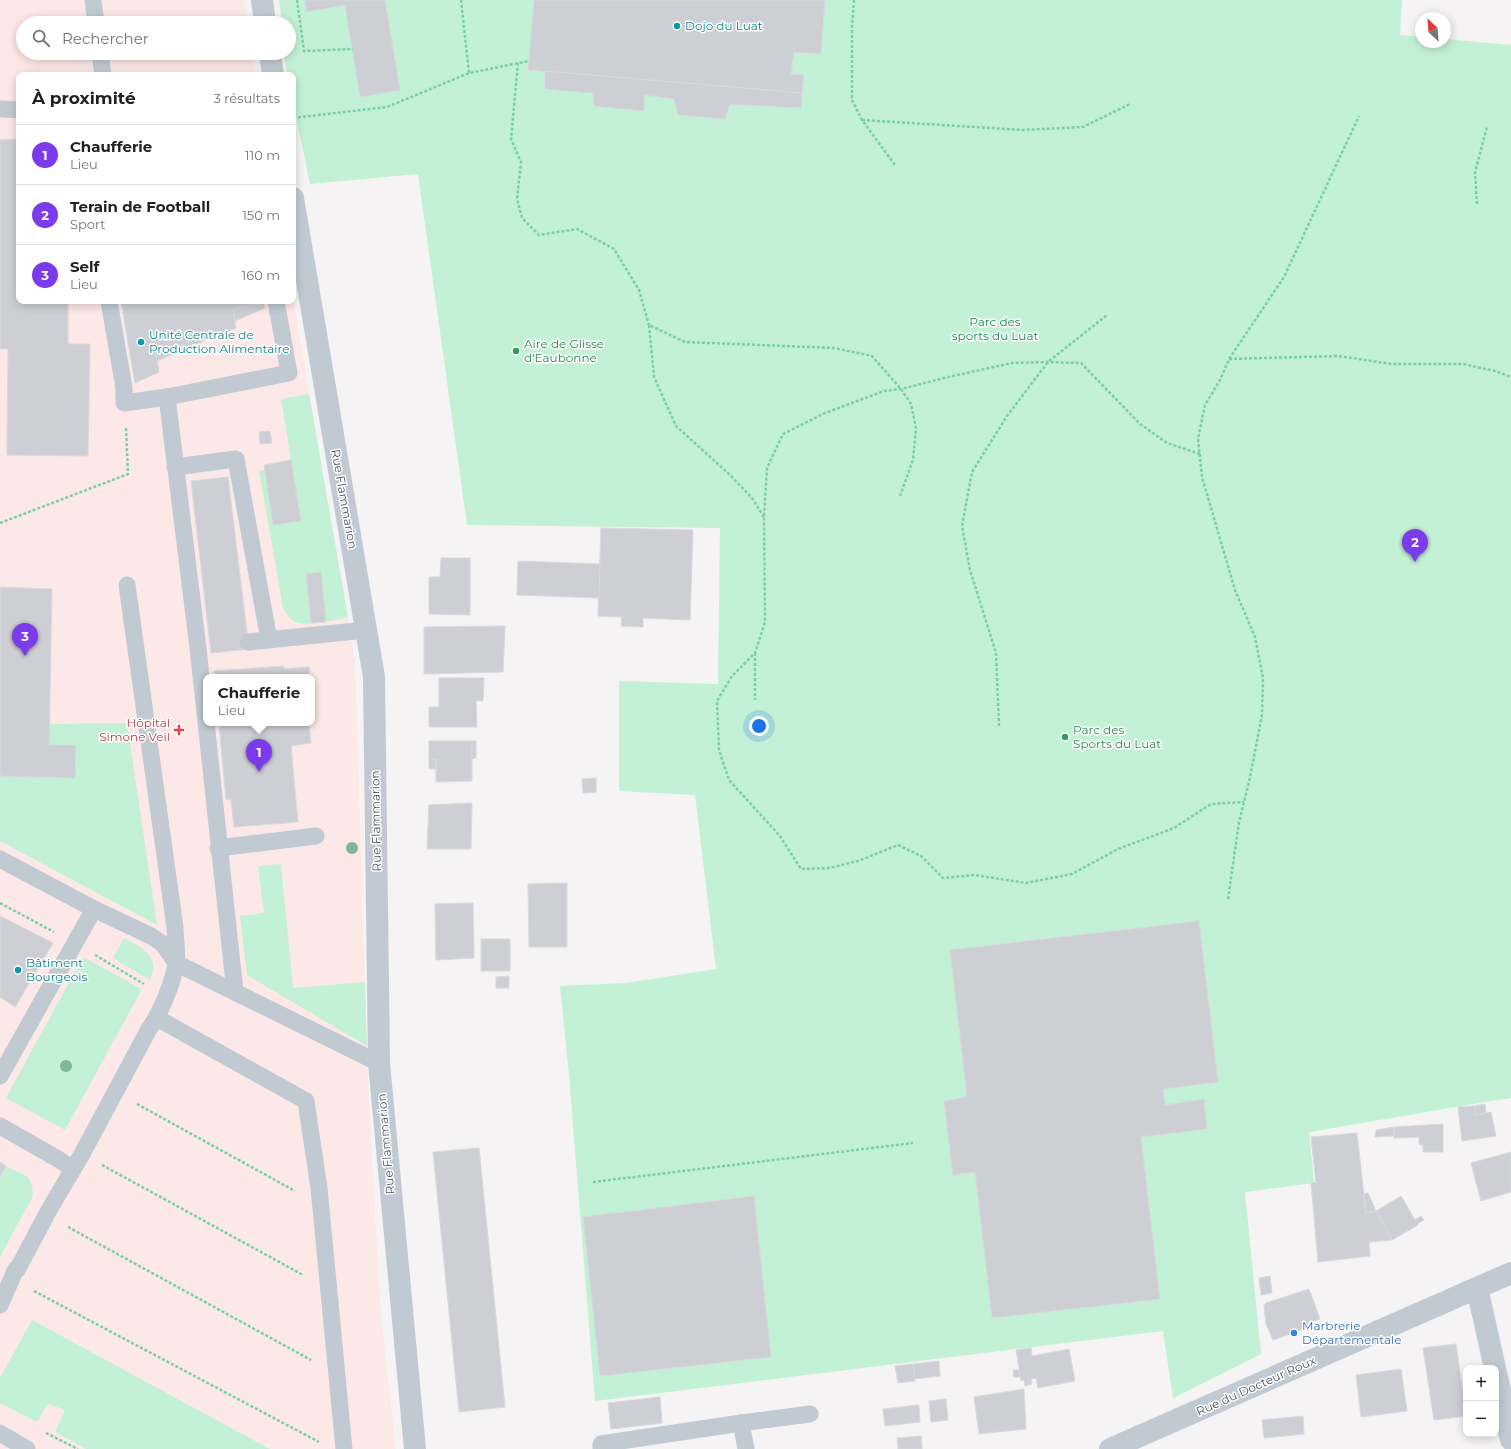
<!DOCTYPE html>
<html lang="fr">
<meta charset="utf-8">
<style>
:root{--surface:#fff;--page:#f6f6f6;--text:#202124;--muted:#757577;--line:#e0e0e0;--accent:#7c3aed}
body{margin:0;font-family:Montserrat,sans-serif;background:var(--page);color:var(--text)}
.controls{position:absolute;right:12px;bottom:12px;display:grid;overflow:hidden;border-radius:8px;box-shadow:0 2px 10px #0003}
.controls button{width:36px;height:36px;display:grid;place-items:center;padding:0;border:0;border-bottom:1px solid var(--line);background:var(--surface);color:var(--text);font:20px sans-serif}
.compass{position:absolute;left:1415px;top:12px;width:36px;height:36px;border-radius:50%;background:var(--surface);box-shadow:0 2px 10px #0003;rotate:334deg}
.you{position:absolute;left:759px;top:726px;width:14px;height:14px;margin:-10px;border:3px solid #fff;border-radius:50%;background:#1a73e8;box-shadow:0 0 0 6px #1a73e833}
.badge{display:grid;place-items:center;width:26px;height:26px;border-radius:50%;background:var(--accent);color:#fff;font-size:13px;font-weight:700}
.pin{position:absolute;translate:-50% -33px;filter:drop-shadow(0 1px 2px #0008)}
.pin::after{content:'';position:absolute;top:21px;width:14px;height:12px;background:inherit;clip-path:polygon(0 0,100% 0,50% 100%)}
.popup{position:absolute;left:203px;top:674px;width:112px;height:52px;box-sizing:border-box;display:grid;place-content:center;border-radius:8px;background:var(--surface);filter:drop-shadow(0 1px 3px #0005);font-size:13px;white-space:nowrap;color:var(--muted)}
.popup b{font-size:15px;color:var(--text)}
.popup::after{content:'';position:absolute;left:50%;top:100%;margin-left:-8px;border:8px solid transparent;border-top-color:var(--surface)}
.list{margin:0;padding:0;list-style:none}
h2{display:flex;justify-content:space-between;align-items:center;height:52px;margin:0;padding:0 16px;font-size:17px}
h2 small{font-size:13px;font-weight:400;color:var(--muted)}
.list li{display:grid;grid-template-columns:26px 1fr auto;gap:12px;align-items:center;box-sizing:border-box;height:60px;padding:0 16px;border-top:1px solid var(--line)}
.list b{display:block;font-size:15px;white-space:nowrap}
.list p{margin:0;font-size:13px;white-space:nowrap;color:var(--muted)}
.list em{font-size:13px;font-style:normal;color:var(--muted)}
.icon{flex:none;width:22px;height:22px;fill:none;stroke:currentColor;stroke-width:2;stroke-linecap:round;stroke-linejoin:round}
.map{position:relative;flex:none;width:1511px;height:1449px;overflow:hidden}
.search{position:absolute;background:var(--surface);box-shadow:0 2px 10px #0003;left:16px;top:16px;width:280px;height:44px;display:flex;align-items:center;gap:10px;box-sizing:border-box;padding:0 14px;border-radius:22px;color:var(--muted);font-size:15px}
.panel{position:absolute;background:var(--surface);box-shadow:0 2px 10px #0003;left:16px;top:72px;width:280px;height:232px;border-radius:8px}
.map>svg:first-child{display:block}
</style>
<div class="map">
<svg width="1511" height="1449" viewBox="0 0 1511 1449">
<rect width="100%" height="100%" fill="#f5f3f3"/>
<path fill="#fce8e6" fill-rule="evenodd" d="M 0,0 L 243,0 L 247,23 L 23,23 L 23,53 L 252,53 L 255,75 L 19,75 L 19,301 L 293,301 L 293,298 L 355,662 L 368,1089 L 381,1318 L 396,1449 L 0,1449 ZM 206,677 L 312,677 L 312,723 L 206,723 Z"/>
<g fill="#c3f1d5">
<polygon points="279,0 1402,0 1400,35 1421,37 1421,42 1445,42 1445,39 1511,45 1511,1098 1485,1102 1309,1132 1314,1183 1245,1192 1261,1354 1173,1398 1163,1331 595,1401 569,1075 560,986 626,983 716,969 695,795 619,791 619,681 718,684 720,528 467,525 418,174 310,184 293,102 293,75 288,75 283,53 289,53 289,23 282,23"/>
<path d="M 309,394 L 348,617 C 337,620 309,626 298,623 C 291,621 287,614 283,608 L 259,471 L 264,470 L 264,465 L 291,460 L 281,399 Z"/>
<polygon points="127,723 157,925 0,841 0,776 75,778 76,745 49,745 49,724"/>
<polygon points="281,864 293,988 365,982 367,1046 247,975 240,916 264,913 258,866"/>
<path d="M 124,938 C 142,948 161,955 150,980 L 113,958 Z"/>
<polygon points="83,957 142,989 65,1130 6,1098"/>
<polygon points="6,1166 28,1177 32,1185 33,1196 0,1257 0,1177"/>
<polygon points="32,1320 270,1449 86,1449 55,1432 65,1410 48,1404 37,1422 2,1404 0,1403 0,1378"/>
</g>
<g fill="#cdcfd5" stroke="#d7d9de">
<polygon points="305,0 385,0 400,90 360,97 345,5 306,12"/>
<polygon points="534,0 825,0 821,54 794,52 791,74 804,75 802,93 528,70"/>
<polygon points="545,71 802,93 801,108 730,104 725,119 678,115 674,99 644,95 644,111 594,106 593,93 545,89"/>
<polygon points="19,139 19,301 68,301 68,344 90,344 88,456 7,455 8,349 0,349 0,140"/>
<polygon points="121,301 263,301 264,303 233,309 236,328 189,347 186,331 153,337 159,372 135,383"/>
<polygon points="264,303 265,308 235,321 233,309"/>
<polygon points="186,331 189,347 157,361 153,337"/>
<polygon points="270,431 272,443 260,444 259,432"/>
<polygon points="291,460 301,521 273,525 264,465"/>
<polygon points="228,477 249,649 211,653 191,481"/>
<polygon points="601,528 693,530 690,620 643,618 643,627 621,626 622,617 598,616"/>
<polygon points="441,558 470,558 470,615 429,614 429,577 440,577"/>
<polygon points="518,561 600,564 599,598 517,595"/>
<polygon points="321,572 326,622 311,623 306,574"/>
<polygon points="0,587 52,589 49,745 76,745 75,778 0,776"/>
<polygon points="505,626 503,672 424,674 424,627"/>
<polygon points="284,666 284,669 309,667 310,677 215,677 214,671"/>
<polygon points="439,678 484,678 483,701 476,701 477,727 429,727 429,707 439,707"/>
<polygon points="219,723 309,723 311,743 291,746 298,822 234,827 231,799 226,800"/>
<polygon points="429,741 472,741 472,781 436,782 436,760 429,760"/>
<polygon points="472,741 476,741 476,758 472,759"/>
<rect x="429" y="760" width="7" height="9"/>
<polygon points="596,778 596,792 583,793 582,779"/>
<polygon points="472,803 471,849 427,849 429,805"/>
<polygon points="567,883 567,947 529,947 528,884"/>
<polygon points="473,903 474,958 436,960 435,904"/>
<polygon points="0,916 53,943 15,1007 0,997"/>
<polygon points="1199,921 1218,1082 1163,1089 1165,1105 1204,1099 1207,1129 1141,1137 1160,1299 992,1318 975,1172 953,1175 944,1101 967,1097 950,950"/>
<rect x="481" y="939" width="29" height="32"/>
<polygon points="509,976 509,988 496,988 496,977"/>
<polygon points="1485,1104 1486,1113 1475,1115 1474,1106"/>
<polygon points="1474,1106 1475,1115 1491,1112 1496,1136 1462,1141 1458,1107"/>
<polygon points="1443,1124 1443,1152 1423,1152 1423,1145 1419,1145 1419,1137 1394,1138 1394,1127"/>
<polygon points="1394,1127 1394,1136 1375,1137 1376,1130"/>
<polygon points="1357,1133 1366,1213 1376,1211 1392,1240 1369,1242 1370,1256 1318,1262 1311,1183 1316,1183 1311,1137"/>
<polygon points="479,1148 505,1407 459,1412 433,1152"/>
<polygon points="1511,1152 1511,1192 1481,1201 1471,1163"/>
<polygon points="0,1162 6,1166 0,1177"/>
<polygon points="1368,1193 1376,1211 1366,1213 1364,1194"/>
<polygon points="754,1196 771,1357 600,1376 583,1217"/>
<polygon points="1401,1196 1415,1220 1421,1216 1424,1220 1418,1223 1418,1225 1392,1240 1376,1211"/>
<polygon points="1270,1276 1272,1293 1261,1295 1259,1278"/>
<polygon points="1309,1289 1320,1319 1308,1323 1310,1327 1273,1340 1266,1324 1264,1306 1266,1303"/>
<polygon points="1456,1344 1466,1416 1434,1420 1423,1348"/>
<polygon points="1031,1348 1032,1356 1069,1349 1075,1381 1038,1388 1036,1378 1031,1379 1032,1384 1025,1386 1024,1380 1021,1381 1016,1350"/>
<polygon points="939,1361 940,1376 914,1379 913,1364"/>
<polygon points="913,1364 915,1381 898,1383 895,1366"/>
<polygon points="1401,1369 1407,1411 1361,1417 1356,1375"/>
<polygon points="1013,1370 1019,1370 1020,1377 1014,1377"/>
<polygon points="1024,1389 1026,1429 979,1434 974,1397"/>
<polygon points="660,1397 662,1423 611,1429 608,1403"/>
<polygon points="946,1399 948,1420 931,1422 929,1401"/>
<polygon points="919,1405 920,1422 885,1426 883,1409"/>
<polygon points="1303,1416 1304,1434 1264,1438 1262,1420"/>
<polygon points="921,1436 922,1449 898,1449 897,1438"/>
</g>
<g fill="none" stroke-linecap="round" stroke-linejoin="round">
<g stroke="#7ad0a6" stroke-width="2.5" stroke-dasharray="3 2" stroke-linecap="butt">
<polyline points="297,0 304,51 353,49"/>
<polyline points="461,0 469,73"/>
<polyline points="854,0 852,27 852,100 862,120 895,165"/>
<polyline points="518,63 511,139 521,162 517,199 522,218 539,235 577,229 614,249 639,290 649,325"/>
<polyline points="293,118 387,107 469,73 529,61"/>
<polyline points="862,120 1022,130 1083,127 1130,104"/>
<polyline points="1477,204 1475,172 1487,127"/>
<polyline points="1229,359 1338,356 1391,364 1463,364 1495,371 1511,377"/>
<polyline points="1200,454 1167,443 1140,424 1081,363 1048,362 1012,363 944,378 901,389 884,391 825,413 783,434 767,468 764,517 765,622 755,653 732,676 717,701 719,750 729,780 780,836 801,869 829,868 858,861 898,845 921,856 943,878 974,875 1026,883 1072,874 1118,849 1174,828 1211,804 1244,802"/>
<polyline points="764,517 752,498 728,473 676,426 654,377 649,325 685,342 834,348 872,356 901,389 911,404 916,428 913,460 900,496"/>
<polyline points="0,523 128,474 126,428"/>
<polyline points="755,653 755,700"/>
<polyline points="999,726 996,653 970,570 962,526 972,472 1007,416 1048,362 1107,315"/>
<polyline points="1228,899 1239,822 1249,782 1262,715 1263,678 1255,637 1235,590 1202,477 1198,439 1205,405 1220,380 1229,359 1284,277 1359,116"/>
<polyline points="0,903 54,932"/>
<polyline points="95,955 144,984"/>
<polyline points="137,1104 295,1191"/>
<polyline points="102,1165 303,1275"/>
<polyline points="593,1182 913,1143"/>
<polyline points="68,1227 311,1360"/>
<polyline points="34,1291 319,1442"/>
<polyline points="46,1433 78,1449"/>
</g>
<g stroke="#c1cad2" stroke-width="17">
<polyline points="93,0 96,23"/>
<polyline points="100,53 103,75"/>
<polyline points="0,109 19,110"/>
<polyline points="109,301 124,388 124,403 167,397 289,373 276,301"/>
<polyline points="167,397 198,648 235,992"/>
<polyline points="175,467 236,459 269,640"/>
<polyline points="248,642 366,630"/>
<polyline points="218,848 316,836"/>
<polyline points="0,859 94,909 151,936 163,944 176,963 379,1063"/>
<polyline points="157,1018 306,1101 319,1188 344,1449"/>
<polyline points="0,1076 94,909"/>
<polyline points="0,1126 58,1159 73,1169"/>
<path d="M 0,1305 L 16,1269 L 17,1270 L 49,1210 L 82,1154 L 149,1029 C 161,1012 172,985 176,964 C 178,952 175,939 175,927 L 127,585"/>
<polyline points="741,1423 810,1414"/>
<polyline points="0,1433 27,1449"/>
<polyline points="601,1449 601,1444 741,1423 746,1449"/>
</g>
<g stroke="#c1cad2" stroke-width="22">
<polyline points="262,0 265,23"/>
<polyline points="270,53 273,75"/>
<polyline points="293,198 374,677 379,1063 415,1449"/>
<polyline points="1477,1288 1495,1368"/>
<polyline points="1496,1372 1511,1440"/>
<polyline points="1110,1449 1511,1273"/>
</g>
</g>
<g fill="#7bb799">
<circle cx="352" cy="848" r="6"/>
<circle cx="66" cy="1066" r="6"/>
</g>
<g fill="#0f9aa8" stroke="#fff" stroke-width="1.5">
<circle cx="677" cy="26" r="4"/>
<circle cx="141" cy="342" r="4"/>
<circle cx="18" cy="970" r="4"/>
</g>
<g fill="#2e9e5b" stroke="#fff" stroke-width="1.5">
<circle cx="516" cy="351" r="4"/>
<circle cx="1065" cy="737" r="4"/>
</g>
<path fill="#e0444e" stroke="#fff" stroke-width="1.5" d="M177 724h4v4h4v4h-4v4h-4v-4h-4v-4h4z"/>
<circle fill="#3f7fe0" stroke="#fff" stroke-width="1.5" cx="1294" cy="1333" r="4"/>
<g text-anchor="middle" stroke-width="3" stroke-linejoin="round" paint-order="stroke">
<g font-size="12" fill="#0d838f" stroke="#fff" text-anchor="start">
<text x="685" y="30">Dojo du Luat</text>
<text x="149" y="339">Unité Centrale de<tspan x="149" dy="14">Production Alimentaire</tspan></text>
<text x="26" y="967">Bâtiment<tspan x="26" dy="14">Bourgeois</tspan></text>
</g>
<g font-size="12" fill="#17864f" stroke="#fff">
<text x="995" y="326">Parc des<tspan x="995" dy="14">sports du Luat</tspan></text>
</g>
<g font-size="12" fill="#27864d" stroke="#fff" text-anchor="start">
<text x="524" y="348">Aire de Glisse<tspan x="524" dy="14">d'Eaubonne</tspan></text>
<text x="1073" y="734">Parc des<tspan x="1073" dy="14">Sports du Luat</tspan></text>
</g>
<g font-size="12" fill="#4a5661" stroke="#fff">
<text transform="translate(344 499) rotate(80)" y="4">Rue Flammarion</text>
<text transform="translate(376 821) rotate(-91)" y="4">Rue Flammarion</text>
<text transform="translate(386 1144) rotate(-95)" y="4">Rue Flammarion</text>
<text transform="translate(1256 1386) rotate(-24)" y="4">Rue du Docteur Roux</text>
</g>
<g font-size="12" fill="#be3a42" stroke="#fff" text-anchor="end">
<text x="170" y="727">Hôpital<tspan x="170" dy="14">Simone Veil</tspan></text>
</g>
<g font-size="12" fill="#366cbe" stroke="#fff" text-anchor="start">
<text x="1302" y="1330">Marbrerie<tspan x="1302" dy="14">Départementale</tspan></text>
</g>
</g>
</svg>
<div class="controls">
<button>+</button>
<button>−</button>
</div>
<svg class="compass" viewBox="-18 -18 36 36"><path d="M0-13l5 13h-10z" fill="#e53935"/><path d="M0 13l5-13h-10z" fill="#757577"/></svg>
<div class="you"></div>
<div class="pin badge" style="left:259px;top:772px">1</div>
<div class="popup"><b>Chaufferie</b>Lieu</div>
<div class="pin badge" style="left:1415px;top:562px">2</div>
<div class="pin badge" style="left:25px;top:656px">3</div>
<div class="search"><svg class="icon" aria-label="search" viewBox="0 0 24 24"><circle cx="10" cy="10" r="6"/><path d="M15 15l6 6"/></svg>Rechercher</div>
<section class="panel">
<h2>À proximité<small>3 résultats</small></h2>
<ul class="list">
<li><span class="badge">1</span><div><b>Chaufferie</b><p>Lieu</p></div><em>110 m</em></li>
<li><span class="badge">2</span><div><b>Terain de Football</b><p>Sport</p></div><em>150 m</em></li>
<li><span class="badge">3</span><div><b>Self</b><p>Lieu</p></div><em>160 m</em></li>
</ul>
</section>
</div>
